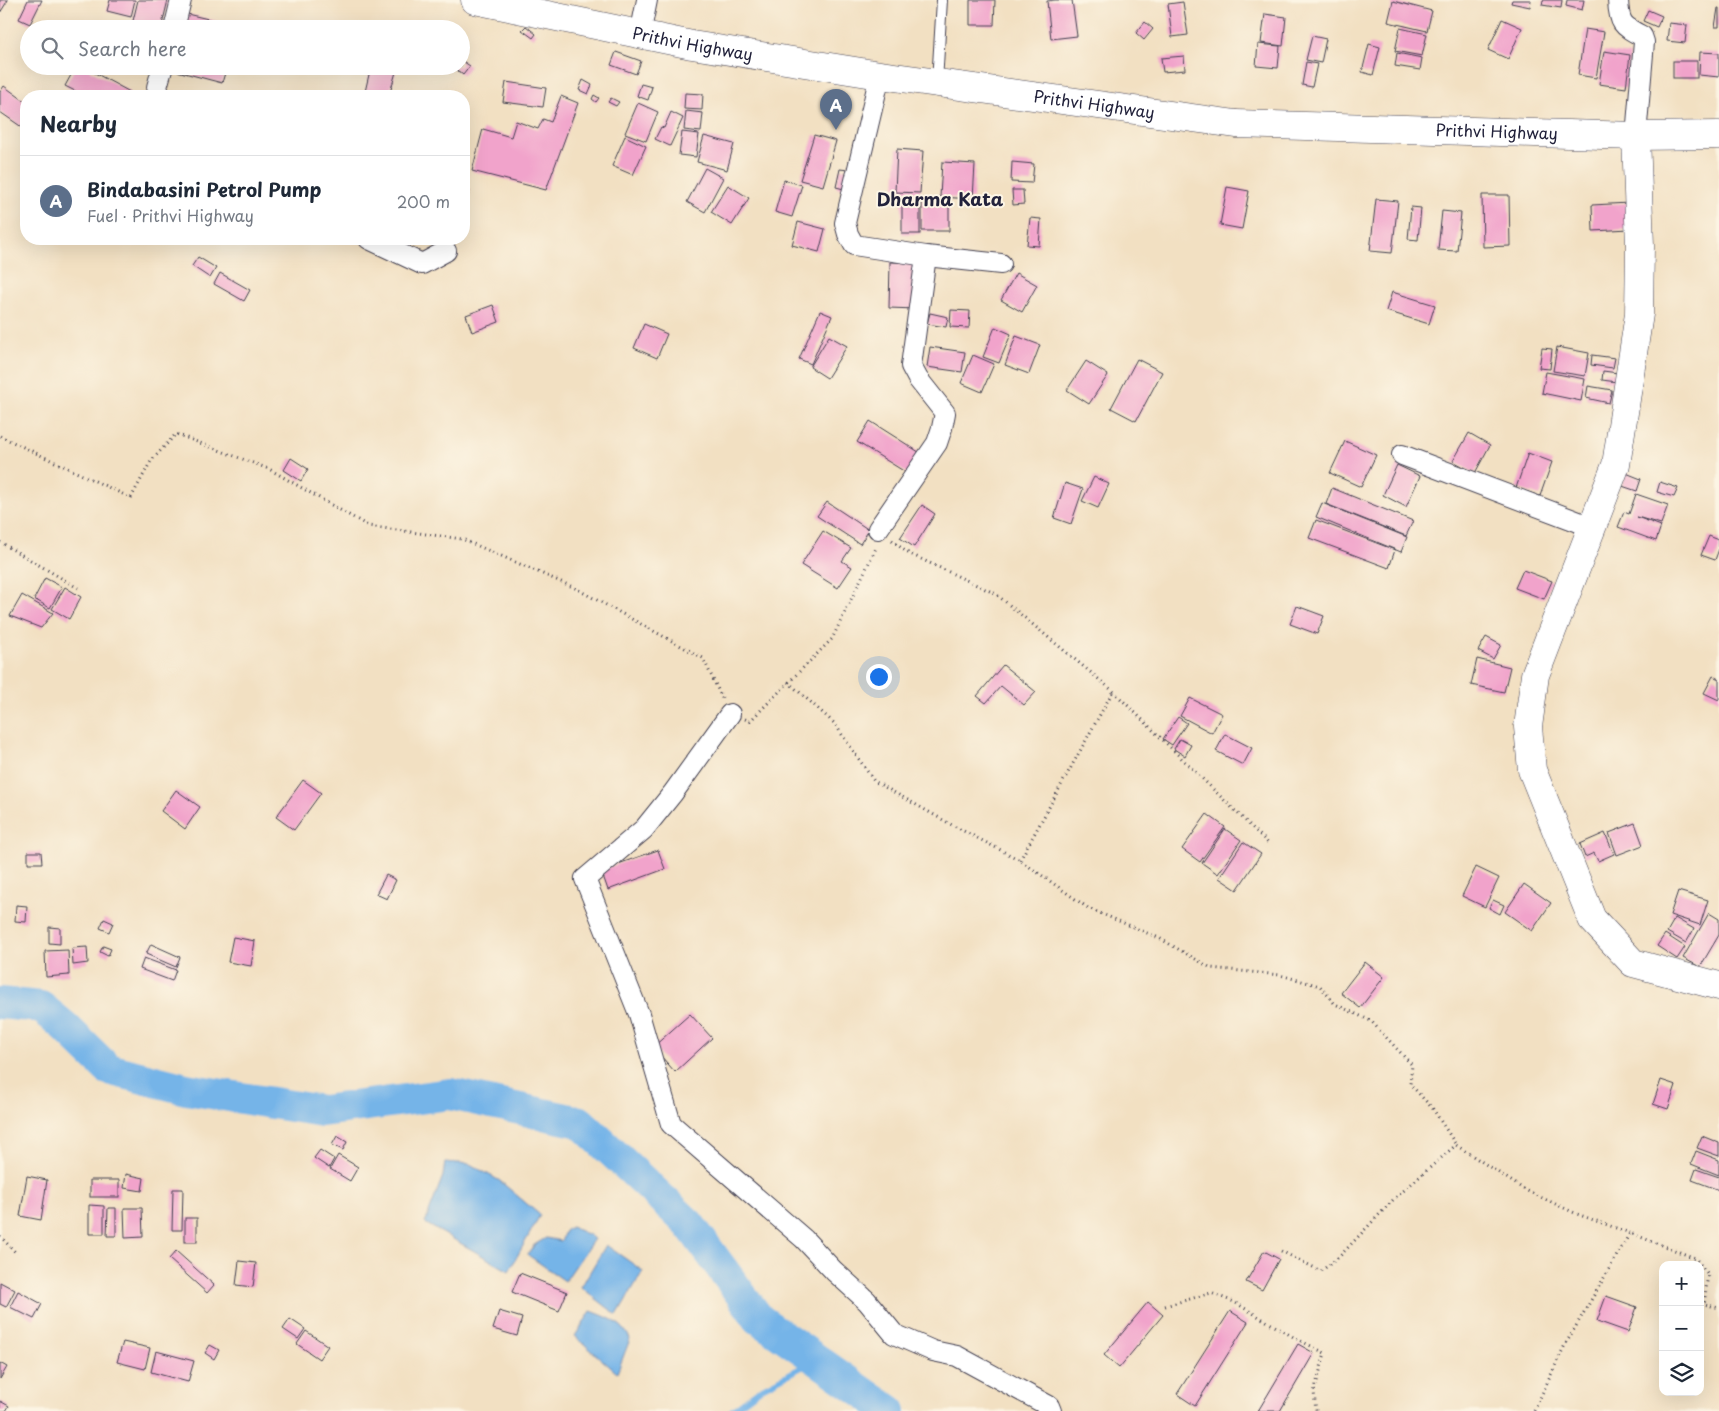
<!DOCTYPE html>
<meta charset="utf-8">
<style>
:root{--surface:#fff;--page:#f2f2f3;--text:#1f2937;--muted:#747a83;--line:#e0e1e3;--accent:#2563eb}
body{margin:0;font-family:"Playpen Sans",sans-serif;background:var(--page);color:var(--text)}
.controls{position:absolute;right:15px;bottom:15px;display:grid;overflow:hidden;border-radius:10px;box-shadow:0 5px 20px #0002}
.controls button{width:45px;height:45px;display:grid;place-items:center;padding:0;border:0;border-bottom:1px solid var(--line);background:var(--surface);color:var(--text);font:25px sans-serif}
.you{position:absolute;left:878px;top:676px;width:18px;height:18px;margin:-12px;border:4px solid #fff;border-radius:50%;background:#1a73e8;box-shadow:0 0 0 8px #1a73e833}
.badge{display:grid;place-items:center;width:32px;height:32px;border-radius:50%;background:var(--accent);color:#fff;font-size:16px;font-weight:700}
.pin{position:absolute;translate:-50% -41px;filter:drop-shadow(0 1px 2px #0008)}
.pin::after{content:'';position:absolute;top:26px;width:18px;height:15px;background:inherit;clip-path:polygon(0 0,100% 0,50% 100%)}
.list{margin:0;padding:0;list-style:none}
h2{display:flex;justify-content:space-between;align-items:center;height:65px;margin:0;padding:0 20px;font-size:21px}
h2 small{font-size:16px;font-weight:400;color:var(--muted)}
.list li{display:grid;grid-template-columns:32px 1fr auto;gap:15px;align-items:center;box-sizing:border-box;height:90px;padding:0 20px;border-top:1px solid var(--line)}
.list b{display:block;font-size:19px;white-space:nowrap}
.list p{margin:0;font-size:16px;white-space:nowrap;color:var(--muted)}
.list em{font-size:16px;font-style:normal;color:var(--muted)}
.icon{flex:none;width:28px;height:28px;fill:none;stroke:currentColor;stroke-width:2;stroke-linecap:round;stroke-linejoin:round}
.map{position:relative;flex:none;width:1719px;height:1411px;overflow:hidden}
.search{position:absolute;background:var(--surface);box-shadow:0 5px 20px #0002;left:20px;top:20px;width:450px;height:55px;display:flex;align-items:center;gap:12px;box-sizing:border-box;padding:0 18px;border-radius:28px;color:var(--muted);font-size:19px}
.panel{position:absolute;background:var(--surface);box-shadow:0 5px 20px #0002;left:20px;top:90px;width:450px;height:155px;border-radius:20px}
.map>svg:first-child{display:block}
</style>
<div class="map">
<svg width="1719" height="1411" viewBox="0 0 1719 1411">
<rect width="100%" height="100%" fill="#fcf5e5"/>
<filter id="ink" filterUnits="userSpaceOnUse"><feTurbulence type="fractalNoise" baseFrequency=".02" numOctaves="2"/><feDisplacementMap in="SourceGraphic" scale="10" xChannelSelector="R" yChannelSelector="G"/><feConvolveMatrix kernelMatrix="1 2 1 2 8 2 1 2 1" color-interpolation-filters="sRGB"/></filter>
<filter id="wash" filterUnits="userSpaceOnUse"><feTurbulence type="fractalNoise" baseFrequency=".0096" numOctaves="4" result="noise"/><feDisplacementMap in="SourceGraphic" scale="20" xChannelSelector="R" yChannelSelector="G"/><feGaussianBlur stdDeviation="1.12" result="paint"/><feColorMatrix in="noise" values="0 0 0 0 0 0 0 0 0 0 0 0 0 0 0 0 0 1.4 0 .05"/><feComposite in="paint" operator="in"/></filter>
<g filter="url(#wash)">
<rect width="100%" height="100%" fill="#f2e0c2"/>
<g fill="#74b4e8" stroke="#4b6b92">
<polygon points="445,1162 470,1164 500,1181 540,1215 509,1271 425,1223 443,1176"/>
<polygon points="571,1227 589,1235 594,1239 565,1281 528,1255 534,1245 546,1238 561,1241 565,1231"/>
<polygon points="606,1245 643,1271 617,1315 581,1287"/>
<path d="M 591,1311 C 607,1317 623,1322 630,1339 L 617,1373 L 575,1336 Z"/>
</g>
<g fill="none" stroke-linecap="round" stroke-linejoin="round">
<polyline stroke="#74b4e8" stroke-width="5.5" points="731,1411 762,1388 804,1366 851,1383"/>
<polyline stroke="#74b4e8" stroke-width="32" points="0,1003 41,1007 64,1026 108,1069 186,1089 322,1111 450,1094 580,1122 689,1224 759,1319 890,1411"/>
</g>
<g id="blocks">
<g fill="#f1a3cb">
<polygon points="0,0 8,0 0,13"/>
<polygon points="28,0 42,0 30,24 19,19"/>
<polygon points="110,0 135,0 131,17 107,11"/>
<polygon points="138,0 168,0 161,29 131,29"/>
<polygon points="970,0 995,0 994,25 970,25"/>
<polygon points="1055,0 1072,0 1077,36 1051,39 1047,1"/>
<polygon points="1512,0 1531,0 1530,7 1511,3"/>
<polygon points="1543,0 1562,0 1561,8 1542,5"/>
<polygon points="1567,0 1584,0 1582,10 1566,6"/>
<polygon points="1393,1 1432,11 1427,31 1388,22"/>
<polygon points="1183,2 1188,35 1172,37 1168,4"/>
<polygon points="1718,8 1719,8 1719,27 1715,27"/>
<polygon points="1648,10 1662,16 1657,27 1643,21"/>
<polygon points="187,14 238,26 238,29 183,29"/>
<polygon points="1265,14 1286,17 1283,46 1261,43"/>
<polygon points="1502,19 1522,28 1508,59 1488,50"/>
<polygon points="1145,22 1153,29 1144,40 1136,33"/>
<polygon points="1669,23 1687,25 1685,43 1667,41"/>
<polygon points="526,26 536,34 533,38 522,30"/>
<polygon points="1400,28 1427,34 1422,56 1395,51"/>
<polygon points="1585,29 1604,32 1596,78 1578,75"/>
<polygon points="1312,36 1326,39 1321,63 1306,60"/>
<polygon points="1258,44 1280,46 1278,68 1256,66"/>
<polygon points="1369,44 1380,47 1373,75 1362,72"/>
<polygon points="1604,51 1630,55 1626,88 1599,84"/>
<polygon points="616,52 641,61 636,74 611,65"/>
<polygon points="1700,52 1719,53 1719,77 1699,75"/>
<polygon points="1397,53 1422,58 1420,70 1395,66"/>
<polygon points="1184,56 1185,70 1163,72 1161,58"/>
<polygon points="461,60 470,66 463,75 452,66 461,66"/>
<rect x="1673" y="61" width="24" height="17"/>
<polygon points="1306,62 1317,64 1312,87 1302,85"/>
<polygon points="76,66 82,66 130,92 127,96 85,96 65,86"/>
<polygon points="174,66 227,66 222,83 173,70"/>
<polygon points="371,66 396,72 389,96 364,96"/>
<polygon points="583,80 592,85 588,94 579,90"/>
<polygon points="506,82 546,88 543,107 503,102"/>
<polygon points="641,84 652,87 648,100 637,96"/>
<polygon points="4,86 26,102 26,130 0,112 0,92"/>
<polygon points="685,93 703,94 702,110 684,109"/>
<polygon points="594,95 599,98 596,102 592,99"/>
<polygon points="561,96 578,103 546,190 472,171 483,129 511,137 516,121 538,129 543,119 551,122"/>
<polygon points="611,98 619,102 616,106 608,102"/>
<polygon points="638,103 658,112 646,141 625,133"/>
<polygon points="686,111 703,113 701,132 684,130"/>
<polygon points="671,112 683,118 670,146 655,139 661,127 664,128"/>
<polygon points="682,132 699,134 696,157 679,155"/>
<polygon points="814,135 836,141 823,186 800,180"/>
<polygon points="625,136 646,146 633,175 612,166"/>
<polygon points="704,136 734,144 727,170 697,162"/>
<polygon points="897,149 923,151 920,193 895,192"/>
<polygon points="942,162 975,164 973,199 940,197"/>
<polygon points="1012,162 1034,164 1032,183 1011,182"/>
<polygon points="705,168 723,178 705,212 687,202"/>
<polygon points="840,169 848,170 844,189 836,187"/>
<polygon points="784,180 802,185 792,217 775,212"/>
<polygon points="728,185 749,198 732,225 711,212"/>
<polygon points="1227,187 1249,191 1242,229 1220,225"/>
<polygon points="464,188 470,191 464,207"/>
<polygon points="1012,190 1023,190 1024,204 1013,205"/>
<polygon points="1482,195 1509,195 1510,246 1483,247"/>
<rect x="902" y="199" width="18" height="35"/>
<polygon points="1376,199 1398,201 1392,253 1370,251"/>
<polygon points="949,200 949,231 922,231 922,201"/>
<polygon points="1629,203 1630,229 1593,231 1592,205"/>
<polygon points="1411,207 1421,208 1418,240 1408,239"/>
<polygon points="1442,211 1461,213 1457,251 1438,250"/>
<polygon points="1030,218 1041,219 1039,246 1027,245"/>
<polygon points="798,222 825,229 819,252 792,245"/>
<polygon points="443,239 456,239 454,245 442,241"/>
<polygon points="198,257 216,268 210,278 192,266"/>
<polygon points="890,262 917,263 916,309 889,308"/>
<polygon points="220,273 250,290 244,301 214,284"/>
<polygon points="1016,273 1037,285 1022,312 1001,300"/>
<polygon points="1392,292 1435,305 1429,324 1386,311"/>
<polygon points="493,305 499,322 472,332 466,315"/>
<polygon points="951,310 970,311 969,328 950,327"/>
<polygon points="820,311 832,316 811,364 799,359"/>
<polygon points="930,313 948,317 946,327 927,324"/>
<polygon points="644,324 667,334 657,358 634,348"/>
<polygon points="995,327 1011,334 999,363 983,357"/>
<polygon points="829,336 847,346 827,378 810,367"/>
<polygon points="1016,336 1040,345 1029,374 1005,365"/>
<polygon points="930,347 965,352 962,372 927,367"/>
<polygon points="1557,347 1589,353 1585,376 1553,371"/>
<polygon points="1542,348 1552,349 1550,369 1539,368"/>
<polygon points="973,355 994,364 982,392 961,383"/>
<polygon points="1592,355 1615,358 1613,368 1591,365"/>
<polygon points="1137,359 1162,372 1136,421 1111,408"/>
<polygon points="1086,361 1108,375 1089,404 1067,390"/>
<polygon points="1603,371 1618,373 1617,382 1602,380"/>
<polygon points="1546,372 1585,379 1581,401 1542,393"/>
<polygon points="1588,386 1612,390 1609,403 1586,398"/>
<polygon points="870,421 922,454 910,475 857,442"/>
<polygon points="1469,433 1490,445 1475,473 1453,461"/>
<polygon points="1345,441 1376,455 1361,487 1330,473"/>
<polygon points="1528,453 1552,462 1540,496 1516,488"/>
<polygon points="291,458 308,469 301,481 284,470"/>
<polygon points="1397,465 1420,476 1406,507 1383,495"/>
<polygon points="1626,473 1641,479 1637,491 1622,486"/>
<polygon points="1094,477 1109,484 1098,508 1082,501"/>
<polygon points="1660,482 1678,488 1674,497 1657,492"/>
<polygon points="1065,483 1083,489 1071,524 1054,518"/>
<polygon points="1332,488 1413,521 1406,536 1326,504"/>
<polygon points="1636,494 1668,505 1661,524 1637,517 1661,526 1656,541 1618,527 1624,512 1629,514"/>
<polygon points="827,502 869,530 860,544 817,516"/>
<polygon points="1322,503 1407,537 1401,552 1316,517"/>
<polygon points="922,505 935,514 914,547 900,538"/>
<polygon points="1316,520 1395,550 1389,568 1309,538"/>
<polygon points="823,531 851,548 842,561 852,567 838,588 801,565"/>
<polygon points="1709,536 1719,540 1719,549 1715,560 1701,555"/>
<polygon points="1523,570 1552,581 1544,599 1515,588"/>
<polygon points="45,578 62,587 50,608 34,599"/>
<polygon points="65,587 81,597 69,619 52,609"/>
<polygon points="22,595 53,613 41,628 10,616"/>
<polygon points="1297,606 1324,616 1317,634 1290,624"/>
<polygon points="1486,637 1501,645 1493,659 1478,651"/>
<polygon points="1477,659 1510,667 1504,692 1471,685"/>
<polygon points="1003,665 1036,692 1024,705 1001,686 986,703 977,696"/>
<polygon points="1713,676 1719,679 1719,700 1704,693"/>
<polygon points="1190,698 1222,714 1212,733 1180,716"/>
<polygon points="1178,717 1187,723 1172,745 1163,739"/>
<polygon points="1225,734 1252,748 1243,765 1216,751"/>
<polygon points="1180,739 1191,745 1185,756 1174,749"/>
<polygon points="303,780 321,793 294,830 276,817"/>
<polygon points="176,790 200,807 185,829 161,811"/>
<polygon points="1207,814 1225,827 1200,862 1182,849"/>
<polygon points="1635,823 1643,845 1617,855 1609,833"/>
<polygon points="1225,829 1241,840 1218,874 1202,863"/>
<polygon points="1605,833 1614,854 1598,861 1594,853 1585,857 1580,844"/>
<polygon points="1243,842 1261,854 1237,890 1219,878"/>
<polygon points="658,850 665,869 608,890 601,870"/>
<polygon points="28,852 41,852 42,863 28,863"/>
<polygon points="1476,867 1499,878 1485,907 1462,896"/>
<polygon points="386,875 396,880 387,899 376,894"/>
<polygon points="1524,884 1551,903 1532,931 1505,912"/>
<polygon points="1678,891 1708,900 1700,925 1670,915"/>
<polygon points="1493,900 1504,905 1500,914 1489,908"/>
<polygon points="16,905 27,906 26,922 15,921"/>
<polygon points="1709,913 1719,919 1719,935 1700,967 1683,958"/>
<polygon points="1675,918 1694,929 1686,943 1667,932"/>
<polygon points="104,919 113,923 109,932 100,928"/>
<polygon points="49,927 60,928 60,944 49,943"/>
<polygon points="1665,934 1685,947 1677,959 1657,946"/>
<polygon points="233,937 255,941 251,966 228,962"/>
<polygon points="151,944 180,957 176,967 146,954"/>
<polygon points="103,946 111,949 108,956 100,952"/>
<polygon points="87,947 88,963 73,965 72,948"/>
<polygon points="68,950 69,975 46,977 45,951"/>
<polygon points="144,958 176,970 172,981 140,969"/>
<polygon points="1365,962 1384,977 1360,1008 1341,993"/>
<polygon points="690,1014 712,1038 675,1072 653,1047"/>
<polygon points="1661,1080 1676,1085 1668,1109 1653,1104"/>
<polygon points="337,1136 347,1142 343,1150 332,1145"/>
<polygon points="1702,1136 1719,1143 1719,1156 1697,1148"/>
<polygon points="320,1150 334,1159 329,1168 314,1158"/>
<polygon points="1696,1151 1719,1160 1719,1175 1691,1164"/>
<polygon points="338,1155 358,1167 350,1181 330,1169"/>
<polygon points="1696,1169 1719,1177 1719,1190 1692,1180"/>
<polygon points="126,1174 144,1178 142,1191 124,1188"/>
<polygon points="27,1176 47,1180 41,1220 20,1216"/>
<rect x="90" y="1180" width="29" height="17"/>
<polygon points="173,1189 183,1189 182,1230 172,1230"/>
<polygon points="89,1205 104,1206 104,1234 89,1234"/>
<polygon points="108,1208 116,1208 116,1236 107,1236"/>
<polygon points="124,1208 142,1208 143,1237 125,1238"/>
<rect x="185" y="1218" width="12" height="24"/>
<polygon points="176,1251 214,1285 207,1293 169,1259"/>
<polygon points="1264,1251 1279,1259 1262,1290 1246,1282"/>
<polygon points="239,1261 256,1263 253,1287 236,1285"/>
<polygon points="520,1273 567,1292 559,1311 512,1292"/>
<polygon points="0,1282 15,1290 6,1307 0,1304"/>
<polygon points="18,1291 42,1304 34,1319 10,1307"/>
<polygon points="1606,1296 1637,1307 1628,1332 1597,1321"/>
<polygon points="1148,1302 1163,1315 1119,1368 1104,1355"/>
<polygon points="499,1311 522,1318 517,1336 493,1329"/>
<polygon points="1230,1311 1248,1322 1195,1406 1177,1394"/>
<polygon points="290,1319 305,1329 298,1339 283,1329"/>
<polygon points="306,1331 328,1346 319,1359 297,1344"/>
<polygon points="123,1342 150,1348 145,1369 117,1362"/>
<polygon points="1298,1344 1314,1353 1280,1411 1258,1411"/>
<polygon points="210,1345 219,1350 214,1359 205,1353"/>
<polygon points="156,1351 194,1361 188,1382 151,1372"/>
<polygon points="0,1363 7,1367 0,1379"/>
<polygon points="0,1401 9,1406 6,1411 0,1411"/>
</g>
</g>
</g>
<g filter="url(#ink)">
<use href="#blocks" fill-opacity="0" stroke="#413e4f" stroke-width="1"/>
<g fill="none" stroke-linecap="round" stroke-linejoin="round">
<defs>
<polyline id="service" points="937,82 942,0"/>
<g id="minor">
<path d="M 1618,0 C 1619,23 1622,26 1642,36 L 1644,42 L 1636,136"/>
<polyline points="174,29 181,0"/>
<polyline points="640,35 647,0"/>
<polyline points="880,75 845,223 848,234 854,245 926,256 1001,264"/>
<polyline points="160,96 157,87 163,66"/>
<polyline points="369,239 422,264 446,251"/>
<polyline points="1402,455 1592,527"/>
<polyline points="878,529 937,443 942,428 945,413 918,379 911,366 926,256"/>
<polyline points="730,714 673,793 644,829 585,879 639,1014 671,1124 804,1239 834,1271 867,1301 894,1334 933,1351 957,1356 1049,1406 1051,1411"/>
</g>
<polyline id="secondary" points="1636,136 1640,246 1639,314 1616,465 1535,675 1528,727 1532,770 1592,919 1633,963 1719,986"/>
<g id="trunk">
<path id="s1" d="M 475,0 L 692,45 L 880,75 L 1236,124 L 1636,136 L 1719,135"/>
</g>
</defs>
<use href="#service" stroke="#413e4f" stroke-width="12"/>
<use href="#minor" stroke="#413e4f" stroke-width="22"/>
<use href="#secondary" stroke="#413e4f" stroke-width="29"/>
<use href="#trunk" stroke="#413e4f" stroke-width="29"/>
<g stroke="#413e4f" stroke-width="3" stroke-dasharray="1 4" stroke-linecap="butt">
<polyline points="0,436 131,498 151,461 176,434 269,469 368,526 462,539 575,588 703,658 722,698"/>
<polyline points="892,540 906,552 996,594 1113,691 1268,843"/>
<polyline points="0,542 78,588"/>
<polyline points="788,682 834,723 874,781 952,825 1020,860 1088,908 1159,938 1211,968 1280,975 1320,986 1335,1004 1371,1021 1412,1065 1410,1084 1433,1109 1456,1145"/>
<polyline points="745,719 750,721 832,639 877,546"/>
<polyline points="1020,860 1113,691"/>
<polyline points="0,1236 17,1254"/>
<polyline points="1281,1251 1321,1271 1339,1257 1394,1199 1456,1145 1525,1190 1577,1214 1630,1233"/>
<polyline points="1165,1306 1211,1293 1234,1302 1295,1338 1325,1353 1314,1392 1316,1411"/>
<polyline points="1534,1411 1565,1345 1630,1233 1695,1258 1708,1274 1704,1304 1719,1308"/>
</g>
<use href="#service" stroke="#fff" stroke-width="10"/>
<use href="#minor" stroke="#fff" stroke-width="20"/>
<use href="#secondary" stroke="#fff" stroke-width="28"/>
<use href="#trunk" stroke="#fff" stroke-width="28"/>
</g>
</g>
<g text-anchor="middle" stroke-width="4" stroke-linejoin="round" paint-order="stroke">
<g font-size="16" fill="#22223b" stroke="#fcf5e5">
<text dy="6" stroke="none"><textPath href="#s1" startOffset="222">Prithvi Highway</textPath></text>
<text dy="6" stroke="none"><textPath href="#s1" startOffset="628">Prithvi Highway</textPath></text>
<text dy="6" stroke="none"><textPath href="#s1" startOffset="1032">Prithvi Highway</textPath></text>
</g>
<g font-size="18" font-weight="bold" fill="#22223b" stroke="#fcf5e5">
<text x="940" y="206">Dharma Kata</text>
</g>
</g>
</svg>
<div class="controls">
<button>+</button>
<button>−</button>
<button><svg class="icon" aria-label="layers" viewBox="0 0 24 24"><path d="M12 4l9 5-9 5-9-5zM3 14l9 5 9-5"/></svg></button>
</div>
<div class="you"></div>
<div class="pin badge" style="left:836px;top:130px;background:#5c6f8a">A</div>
<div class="search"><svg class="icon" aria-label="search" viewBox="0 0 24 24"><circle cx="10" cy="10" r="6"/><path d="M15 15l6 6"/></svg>Search here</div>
<section class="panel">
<h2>Nearby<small></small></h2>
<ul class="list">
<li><span class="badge" style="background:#5c6f8a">A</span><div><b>Bindabasini Petrol Pump</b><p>Fuel · Prithvi Highway</p></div><em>200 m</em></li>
</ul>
</section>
</div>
